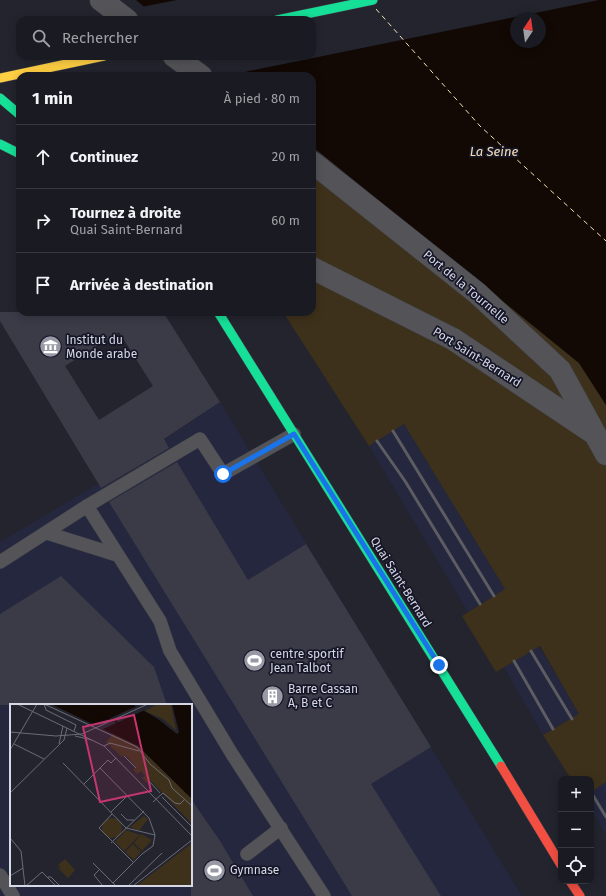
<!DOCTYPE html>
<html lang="fr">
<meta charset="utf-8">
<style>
:root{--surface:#1a1b22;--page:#27282f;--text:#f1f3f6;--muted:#9fa1a5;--line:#383940}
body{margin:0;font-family:"Fira Sans",sans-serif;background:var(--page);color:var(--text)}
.controls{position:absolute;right:12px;bottom:12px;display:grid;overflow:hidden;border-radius:8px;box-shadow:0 2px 10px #0003}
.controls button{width:36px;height:36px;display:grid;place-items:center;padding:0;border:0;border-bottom:1px solid var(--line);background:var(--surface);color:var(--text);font:20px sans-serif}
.compass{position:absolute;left:510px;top:12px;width:36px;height:36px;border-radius:50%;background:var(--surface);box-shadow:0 2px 10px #0003;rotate:13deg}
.stop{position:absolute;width:12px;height:12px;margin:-9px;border:3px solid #1a73e8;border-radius:50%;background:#fff}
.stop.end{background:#1a73e8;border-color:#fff;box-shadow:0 1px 4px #0008}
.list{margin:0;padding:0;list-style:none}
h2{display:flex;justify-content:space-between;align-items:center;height:52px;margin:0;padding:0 16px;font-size:17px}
h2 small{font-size:13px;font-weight:400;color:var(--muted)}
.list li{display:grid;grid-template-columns:26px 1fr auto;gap:12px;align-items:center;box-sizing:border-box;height:64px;padding:0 16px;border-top:1px solid var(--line)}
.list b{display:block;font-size:15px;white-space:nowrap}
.list p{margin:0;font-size:13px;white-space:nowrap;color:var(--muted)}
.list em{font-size:13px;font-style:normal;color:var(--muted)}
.icon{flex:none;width:22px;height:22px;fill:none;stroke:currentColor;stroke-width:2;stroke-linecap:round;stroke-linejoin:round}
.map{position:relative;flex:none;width:606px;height:896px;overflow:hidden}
.search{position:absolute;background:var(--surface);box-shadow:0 2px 10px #0003;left:16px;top:16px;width:300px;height:44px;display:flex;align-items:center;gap:10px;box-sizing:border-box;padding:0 14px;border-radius:12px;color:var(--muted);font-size:15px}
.panel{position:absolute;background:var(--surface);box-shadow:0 2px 10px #0003;left:16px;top:72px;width:300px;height:244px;border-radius:12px}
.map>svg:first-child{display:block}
</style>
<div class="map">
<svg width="606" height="896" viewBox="0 0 606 896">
<rect width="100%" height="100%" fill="#23242d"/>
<g fill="#24273d" fill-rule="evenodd">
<path d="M 220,402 L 522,896 L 0,896 L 0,542 L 98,484 ZM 11,705 L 191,705 L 191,885 L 11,885 Z"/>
<polygon points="404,424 505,589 468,612 369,446"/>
<polygon points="539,646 579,714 543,735 504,667"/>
<polygon points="606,782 606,835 591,810 591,792"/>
</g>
<polygon fill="#3e311b" points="321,154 579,363 606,405 606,782 591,792 591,779 571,779 543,735 579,714 540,646 496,672 462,616 505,589 404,424 369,446 283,312 312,312 312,161"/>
<path fill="#120804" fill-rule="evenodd" d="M 136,0 L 606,0 L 606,405 L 579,363 L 312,146 L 312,76 L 227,76 L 312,56 L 312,20 L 160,20 ZM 516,18 L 540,18 L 540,42 L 516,42 Z"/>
<polygon fill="#23242d" points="177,0 599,0 224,76 201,56 312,56 312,20 157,20 141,7"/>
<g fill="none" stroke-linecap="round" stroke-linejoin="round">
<polyline stroke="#f9e0b6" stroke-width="1" stroke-dasharray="5 4" stroke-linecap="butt" points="376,9 480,126 606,241"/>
</g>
<g fill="#3a3b47" fill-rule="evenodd">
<path d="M 0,312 L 163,312 L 220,402 L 164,439 L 169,448 L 101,488 L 0,321 ZM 119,332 L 153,386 L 99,420 L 65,366 Z"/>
<polygon points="177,462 248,580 306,544 431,747 371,784 441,896 352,896 109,502"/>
<polygon points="61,576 154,667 167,705 0,705 0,614"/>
<polygon points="191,799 220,841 253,896 191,896"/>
</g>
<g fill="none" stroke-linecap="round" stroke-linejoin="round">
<defs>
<g id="lane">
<polyline points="87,506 200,439 223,474 294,434"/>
<polyline points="47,533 117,555"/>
<polyline points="0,562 87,506 160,621 170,651 232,754 324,896"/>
<polyline points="247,854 281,828"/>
<polyline points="0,875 13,896"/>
</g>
<g id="street">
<polyline points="101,0 127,20"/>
<polyline points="174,56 201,76"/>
<polyline points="312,162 477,293 560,370 606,454"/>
<polyline points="312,268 453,339 592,432"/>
</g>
<g id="fast">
<polyline points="277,20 373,0"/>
<polyline points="0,98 20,115"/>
<polyline points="0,144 20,154"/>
<polyline points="218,312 501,766"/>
</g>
<polyline id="slow" points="0,78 104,56"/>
<g id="jam">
<polyline points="501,766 561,865"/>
<polyline points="570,881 580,896"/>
</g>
</defs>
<use href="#lane" stroke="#40424a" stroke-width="14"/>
<use href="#street" stroke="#40424a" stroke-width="23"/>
<use href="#fast" stroke="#40424a" stroke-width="10"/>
<use href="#slow" stroke="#40424a" stroke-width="10"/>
<use href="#jam" stroke="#40424a" stroke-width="10"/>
<use href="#lane" stroke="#545458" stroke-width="13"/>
<use href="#street" stroke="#545458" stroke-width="22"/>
<use href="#fast" stroke="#16e098" stroke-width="9"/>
<use href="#slow" stroke="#ffcf43" stroke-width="9"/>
<use href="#jam" stroke="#f24e42" stroke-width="9"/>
<g stroke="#5c5c62" stroke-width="3">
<polyline points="393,431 494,596"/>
<polyline points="377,441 405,481 480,604"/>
<polyline points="531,651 572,719"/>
<polyline points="514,661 553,729"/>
<polyline points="591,792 606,817"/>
</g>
</g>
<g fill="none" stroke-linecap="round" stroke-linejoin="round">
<polyline stroke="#1a73e8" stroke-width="5" points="223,474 294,434 439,665"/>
</g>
<defs>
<symbol id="museum-disc" viewBox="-11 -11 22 22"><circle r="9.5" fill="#9799a5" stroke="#151628"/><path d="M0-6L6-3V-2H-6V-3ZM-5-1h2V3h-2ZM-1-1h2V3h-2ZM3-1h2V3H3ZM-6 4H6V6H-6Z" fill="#fff"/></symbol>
<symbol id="stadium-disc" viewBox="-11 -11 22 22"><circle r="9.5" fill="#9799a5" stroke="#151628"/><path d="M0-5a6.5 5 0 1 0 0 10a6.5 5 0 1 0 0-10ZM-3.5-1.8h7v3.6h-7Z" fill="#fff"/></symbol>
<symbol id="building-disc" viewBox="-11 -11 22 22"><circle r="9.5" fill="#9799a5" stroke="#151628"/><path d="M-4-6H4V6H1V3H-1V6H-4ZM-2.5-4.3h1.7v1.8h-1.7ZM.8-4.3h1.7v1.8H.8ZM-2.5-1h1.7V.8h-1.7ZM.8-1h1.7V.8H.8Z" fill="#fff"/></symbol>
</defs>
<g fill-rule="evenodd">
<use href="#museum-disc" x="38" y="334" width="25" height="25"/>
<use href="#stadium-disc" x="242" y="648" width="25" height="25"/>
<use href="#building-disc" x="260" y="684" width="25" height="25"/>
<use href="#stadium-disc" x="202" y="858" width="25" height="25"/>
</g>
<g text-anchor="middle" stroke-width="3.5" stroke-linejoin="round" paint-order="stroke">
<g font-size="12" fill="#d6d8e5" stroke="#151628">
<text transform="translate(466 287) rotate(40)" y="4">Port de la Tournelle</text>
<text transform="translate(477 357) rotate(32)" y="4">Port Saint-Bernard</text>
<text transform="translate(401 582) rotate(58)" y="4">Quai Saint-Bernard</text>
</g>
<g font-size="12" fill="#d6d8e5" stroke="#151628" text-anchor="start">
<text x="66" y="344">Institut du<tspan x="66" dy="14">Monde arabe</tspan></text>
<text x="270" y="658">centre sportif<tspan x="270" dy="14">Jean Talbot</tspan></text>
<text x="288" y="693">Barre Cassan<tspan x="288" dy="14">A, B et C</tspan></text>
<text x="230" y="874">Gymnase</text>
</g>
<g font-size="13" font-style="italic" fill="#f9e0b6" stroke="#151628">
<text x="494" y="156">La Seine</text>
</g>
</g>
<g transform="translate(10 704)">
<rect width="182" height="182" fill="#23242d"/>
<path d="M 147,0 L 161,0 L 166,26 L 153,15 L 135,7 ZM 103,30 L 128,42 L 182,95 L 182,120 L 140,76 L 137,79 L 132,74 L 135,72 L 131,67 L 127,70 L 123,66 L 126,63 L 115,51 L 112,53 L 96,38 ZM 134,112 L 138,115 L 129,127 L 120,123 ZM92 124a10 10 0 1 1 20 0a10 10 0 1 1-20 0ZM 116,126 L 130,131 L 114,147 L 105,138 ZM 131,130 L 142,136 L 132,147 L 124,139 ZM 182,139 L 182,182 L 126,182 L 129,180 ZM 123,140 L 131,148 L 124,156 L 115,148 ZM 55,155 L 65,166 L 58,174 L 47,163 L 51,165 L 48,161 Z" fill="#3e311b"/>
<path d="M 41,0 L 122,0 L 148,15 L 167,30 L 169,28 L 162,0 L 182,0 L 182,95 L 128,42 Z" fill="#120804"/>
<path d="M 127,2 L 135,6 L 91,26 L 83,22 Z" fill="#23242d"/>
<path fill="none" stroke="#120804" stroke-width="2" d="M 64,0 L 100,15M 179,0 L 182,14M 105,17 L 163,55 L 182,74"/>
<path fill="none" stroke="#6b6c77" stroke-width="1" d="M 7,0 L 94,42 L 182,132M 34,0 L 127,43 L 140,60 L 159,76 L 162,84 L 182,102M 34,0 L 36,6 L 66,21 L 64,27M 0,28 L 46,32 L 72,30 L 138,0M 65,32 L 82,36M 4,40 L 34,55M 49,40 L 53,22M 94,42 L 100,39 L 129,47M 0,46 L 27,0M 114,52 L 126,64M 53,59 L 116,124 L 145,131 L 139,114 L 90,64 L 74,80M 90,64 L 98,56 L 101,59 L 106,54M 139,77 L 150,89M 0,89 L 54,36 L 57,24M 152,93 L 182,123M 143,98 L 153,89 L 165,99 L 170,100 L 174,96M 101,108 L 117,92M 102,110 L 89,124 L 124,159M 111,110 L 117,116 L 124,116M 0,134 L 11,147 L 15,182M 101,139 L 134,107M 83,159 L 103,179M 89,166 L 84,171 L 93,182M 0,172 L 13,164M 38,173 L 41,173 L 50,182M 16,182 L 32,168 L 46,182M 106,182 L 103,179 L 132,150 L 143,142 L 145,131M 118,182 L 152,149M 123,182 L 182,136"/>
<path fill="#c53570" fill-opacity="0.15" stroke="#c53570" stroke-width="2" d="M 124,11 L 141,87 L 90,98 L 73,23 Z"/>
<rect width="182" height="182" fill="none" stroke="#d6d8e5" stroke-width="2"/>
</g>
</svg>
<div class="controls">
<button>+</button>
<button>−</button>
<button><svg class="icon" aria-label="locate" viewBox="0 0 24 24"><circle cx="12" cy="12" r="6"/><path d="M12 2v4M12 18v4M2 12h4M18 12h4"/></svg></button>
</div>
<svg class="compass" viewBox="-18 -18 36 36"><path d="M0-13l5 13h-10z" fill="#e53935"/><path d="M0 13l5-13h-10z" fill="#9fa1a5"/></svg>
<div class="stop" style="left:223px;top:474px"></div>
<div class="stop end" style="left:439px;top:665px"></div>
<div class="search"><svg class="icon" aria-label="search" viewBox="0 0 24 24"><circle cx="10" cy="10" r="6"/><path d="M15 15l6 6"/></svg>Rechercher</div>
<section class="panel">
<h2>1 min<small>À pied · 80 m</small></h2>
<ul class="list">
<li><svg class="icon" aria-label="ahead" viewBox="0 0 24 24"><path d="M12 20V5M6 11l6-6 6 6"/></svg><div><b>Continuez</b></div><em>20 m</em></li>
<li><svg class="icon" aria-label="right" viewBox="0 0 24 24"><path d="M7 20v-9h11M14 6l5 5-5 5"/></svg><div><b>Tournez à droite</b><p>Quai Saint-Bernard</p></div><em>60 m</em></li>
<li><svg class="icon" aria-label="arrive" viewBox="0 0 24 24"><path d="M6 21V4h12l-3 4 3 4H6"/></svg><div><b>Arrivée à destination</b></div></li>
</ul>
</section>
</div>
